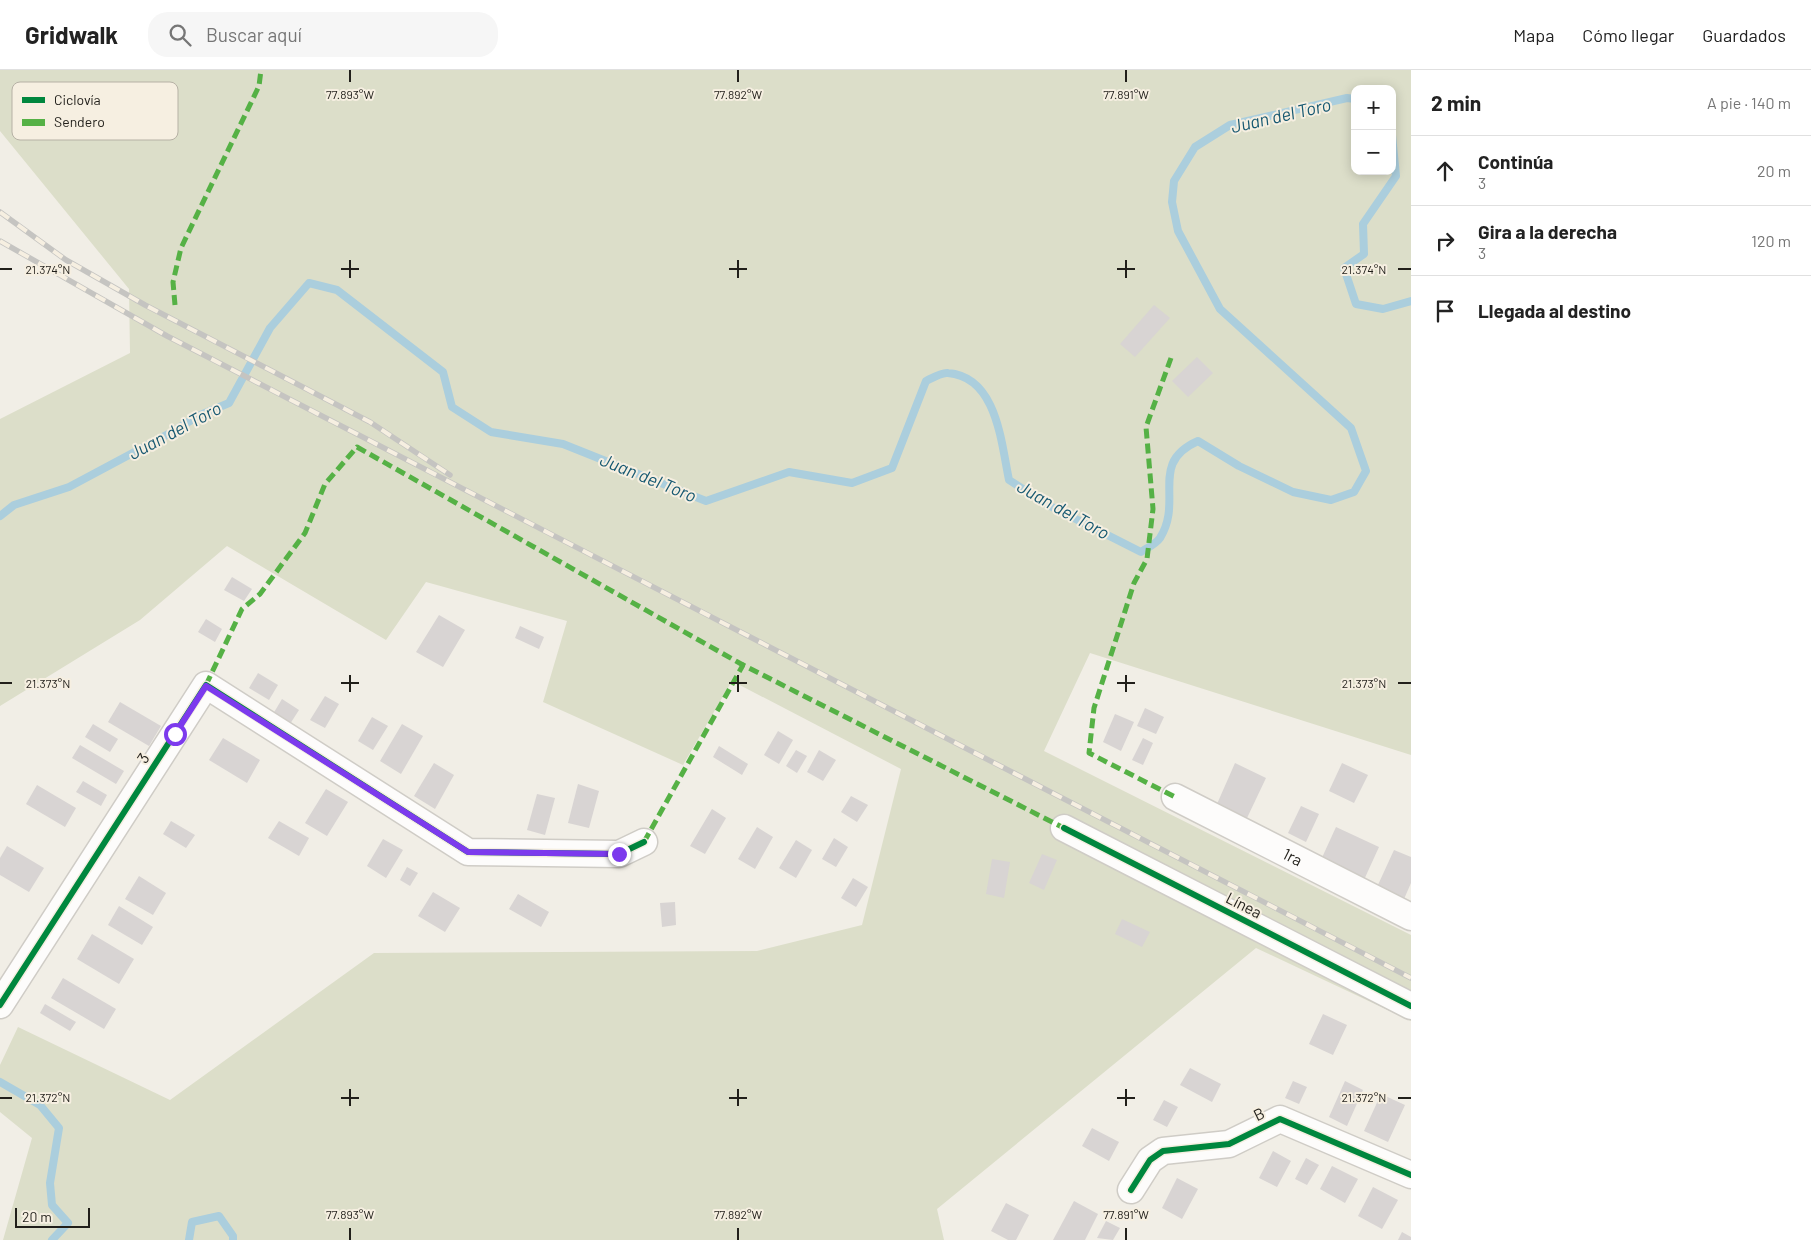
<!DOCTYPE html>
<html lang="es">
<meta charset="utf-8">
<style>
:root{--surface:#fff;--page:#f6f6f6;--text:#222;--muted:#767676;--line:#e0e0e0}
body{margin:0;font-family:Barlow,sans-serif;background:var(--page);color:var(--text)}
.controls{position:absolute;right:15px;top:15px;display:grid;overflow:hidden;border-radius:10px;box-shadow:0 2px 12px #0003}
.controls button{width:45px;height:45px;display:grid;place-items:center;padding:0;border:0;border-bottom:1px solid var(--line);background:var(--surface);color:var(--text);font:25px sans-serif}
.scale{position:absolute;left:15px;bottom:12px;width:75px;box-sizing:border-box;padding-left:5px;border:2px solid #211f1a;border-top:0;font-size:14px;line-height:18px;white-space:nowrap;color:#211f1a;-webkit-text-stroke:4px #f6efe1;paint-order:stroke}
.stop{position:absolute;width:15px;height:15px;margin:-11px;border:4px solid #7c3aed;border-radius:50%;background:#fff}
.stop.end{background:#7c3aed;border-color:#fff;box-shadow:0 1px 5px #0008}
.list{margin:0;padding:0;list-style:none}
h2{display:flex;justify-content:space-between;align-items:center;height:65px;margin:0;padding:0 20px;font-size:21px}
h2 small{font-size:16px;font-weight:400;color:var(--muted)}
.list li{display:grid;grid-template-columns:32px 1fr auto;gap:15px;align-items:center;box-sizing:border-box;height:70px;padding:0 20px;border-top:1px solid var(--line)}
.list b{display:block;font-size:19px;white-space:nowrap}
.list p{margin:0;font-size:16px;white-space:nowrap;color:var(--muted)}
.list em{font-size:16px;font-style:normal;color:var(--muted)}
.icon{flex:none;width:28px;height:28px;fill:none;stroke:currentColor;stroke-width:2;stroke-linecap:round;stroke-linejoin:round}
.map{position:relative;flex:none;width:1411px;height:1170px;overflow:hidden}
header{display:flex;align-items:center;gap:30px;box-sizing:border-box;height:70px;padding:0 25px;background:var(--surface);border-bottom:1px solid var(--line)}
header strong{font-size:24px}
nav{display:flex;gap:28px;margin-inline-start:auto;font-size:18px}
.search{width:350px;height:45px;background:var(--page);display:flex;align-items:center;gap:12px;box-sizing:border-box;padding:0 18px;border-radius:20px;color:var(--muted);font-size:19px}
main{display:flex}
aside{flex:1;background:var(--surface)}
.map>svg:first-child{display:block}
</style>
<header>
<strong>Gridwalk</strong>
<div class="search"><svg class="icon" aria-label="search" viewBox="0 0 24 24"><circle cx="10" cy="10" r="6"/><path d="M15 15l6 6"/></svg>Buscar aquí</div>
<nav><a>Mapa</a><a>Cómo llegar</a><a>Guardados</a></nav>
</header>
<main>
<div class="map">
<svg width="1411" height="1170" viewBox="0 0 1411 1170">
<rect width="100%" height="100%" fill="#f1eee6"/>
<path fill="#dcdec9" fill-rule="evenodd" d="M 0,0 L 1411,0 L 1411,685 L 1090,583 L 1044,681 L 1411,865 L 1411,951 L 1256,878 L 937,1139 L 944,1170 L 3,1170 L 32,1068 L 0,1042 L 0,995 L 18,957 L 170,1030 L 374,883 L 757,881 L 862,855 L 901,699 L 732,611 L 683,695 L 543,632 L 567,551 L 426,512 L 386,570 L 227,476 L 140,550 L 0,636 L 0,349 L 130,283 L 129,219 L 0,61 ZM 1355,19 L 1392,19 L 1392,101 L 1355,101 Z"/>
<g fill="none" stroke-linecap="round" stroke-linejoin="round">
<g stroke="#abcedd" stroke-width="8">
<polyline points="1392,65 1396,106 1363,154 1364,184 1344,198 1356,234 1383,239 1411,231"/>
<path d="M 0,446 L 14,435 L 69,417 L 172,362 L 198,346 L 229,333 L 270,258 L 309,213 L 337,220 L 443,302 L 452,337 L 491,362 L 563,374 L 706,431 L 789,402 L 852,413 L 892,398 L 926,311 C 932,308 942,302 948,303 C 997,307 1001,372 1009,410 L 1048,435 L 1141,482 C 1147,478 1156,474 1160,468 C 1184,430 1148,393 1198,371 L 1239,396 L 1293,422 L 1331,430 L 1354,422 L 1366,401 L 1351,358 L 1220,239 L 1178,161 L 1172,132 L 1174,111 L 1195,77 L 1230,55 L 1347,28 L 1355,29"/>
<polyline points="0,1012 40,1035 59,1058 50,1113 52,1135 68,1153 52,1170"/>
<polyline points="189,1170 192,1152 219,1146 233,1166 233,1170"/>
</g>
</g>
<g fill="#d8d4d3">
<polygon points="1154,235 1170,248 1135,287 1120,274"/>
<polygon points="1197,287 1213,303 1188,327 1172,311"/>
<polygon points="232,507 252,519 244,531 224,520"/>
<polygon points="439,545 465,560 443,597 416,582"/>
<polygon points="206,549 222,559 215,572 198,562"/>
<polygon points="520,556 544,567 539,579 515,568"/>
<polygon points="258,603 278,615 269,630 249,618"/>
<polygon points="325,626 339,634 325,658 310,650"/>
<polygon points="282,629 299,640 290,654 273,644"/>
<polygon points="120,632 161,656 149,676 108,652"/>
<polygon points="1145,638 1164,647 1156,664 1137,656"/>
<polygon points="1115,644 1134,652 1121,681 1103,672"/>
<polygon points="372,647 388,656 373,680 358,671"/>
<polygon points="93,654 118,669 110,682 85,667"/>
<polygon points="402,654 423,666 401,704 380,691"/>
<polygon points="778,661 793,670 779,694 764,685"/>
<polygon points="223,668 260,690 247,713 209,690"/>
<polygon points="1143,668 1153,673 1143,695 1132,690"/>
<polygon points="80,675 124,701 116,714 72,688"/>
<polygon points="719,676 748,694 742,705 713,687"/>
<polygon points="796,680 807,686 797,703 786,696"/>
<polygon points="819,680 836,690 823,711 807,702"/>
<polygon points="434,693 454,705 435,739 414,726"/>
<polygon points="1235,693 1266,708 1247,748 1217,734"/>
<polygon points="1342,693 1368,705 1354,733 1329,721"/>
<polygon points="83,711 107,725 101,736 76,722"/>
<polygon points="578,714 599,721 589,758 568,753"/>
<polygon points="37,715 76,738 65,757 26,734"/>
<polygon points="326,719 348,732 327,766 305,753"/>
<polygon points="537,724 555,728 545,765 527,760"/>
<polygon points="851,726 868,735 857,752 841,742"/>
<polygon points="1301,736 1319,744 1306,772 1288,763"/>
<polygon points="712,739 726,748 705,784 690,776"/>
<polygon points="171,751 195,765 186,778 163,764"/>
<polygon points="279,751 309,768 299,786 268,768"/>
<polygon points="757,757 773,767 755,799 738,789"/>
<polygon points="1336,757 1379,777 1363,812 1320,792"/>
<polygon points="834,768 848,777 836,797 822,789"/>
<polygon points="383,769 403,780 386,808 367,796"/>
<polygon points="796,770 812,780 796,808 779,798"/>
<polygon points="7,776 44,798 29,822 0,805 0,788"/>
<polygon points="1394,780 1411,787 1411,813 1404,829 1377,817"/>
<polygon points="1042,784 1057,790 1044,820 1029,813"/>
<polygon points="992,789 1010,792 1004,828 986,824"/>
<polygon points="407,797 418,803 410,816 400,810"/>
<polygon points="139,806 166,823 153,845 125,829"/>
<polygon points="853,808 868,817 856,837 841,828"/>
<polygon points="433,822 460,838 445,862 418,846"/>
<polygon points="518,824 549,842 541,857 509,839"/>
<polygon points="675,832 676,855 662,857 660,833"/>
<polygon points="119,836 153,857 142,875 108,855"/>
<polygon points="1122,849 1150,862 1142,877 1115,864"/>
<polygon points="92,864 134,889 119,914 77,889"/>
<polygon points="63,908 116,939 104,959 51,928"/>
<polygon points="45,934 76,952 70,961 40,943"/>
<polygon points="1323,944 1347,955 1333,985 1309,974"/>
<polygon points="1190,998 1221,1014 1212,1032 1180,1015"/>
<polygon points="1293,1011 1307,1017 1299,1034 1285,1028"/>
<polygon points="1345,1011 1363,1020 1347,1056 1329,1047"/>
<polygon points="1381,1024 1405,1035 1388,1072 1364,1061"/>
<polygon points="1164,1030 1178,1037 1167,1057 1153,1050"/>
<polygon points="1092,1058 1119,1072 1109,1091 1082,1076"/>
<polygon points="1273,1081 1291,1091 1277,1117 1259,1108"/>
<polygon points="1306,1088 1319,1095 1307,1115 1295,1109"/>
<polygon points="1332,1096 1358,1109 1345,1133 1320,1119"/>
<polygon points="1177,1108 1198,1119 1182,1149 1162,1138"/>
<polygon points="1373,1117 1398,1130 1382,1159 1358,1146"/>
<polygon points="1074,1131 1098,1144 1085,1170 1053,1170"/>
<polygon points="1006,1133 1029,1145 1016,1170 1008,1170 991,1161"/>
<polygon points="1106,1151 1120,1158 1113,1170 1097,1168"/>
<polygon points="1402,1162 1411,1167 1411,1170 1398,1170"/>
</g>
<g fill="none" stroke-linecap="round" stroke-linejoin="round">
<defs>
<g id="minor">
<path id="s1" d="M 1175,727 L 1411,847"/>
<polyline points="1064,758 1411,936"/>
<polyline points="0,935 206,615 468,782 619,784 644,772"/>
<polyline points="1131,1120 1150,1090 1163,1081 1229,1074 1280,1049 1411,1105"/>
</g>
</defs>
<use href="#minor" stroke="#cfccc6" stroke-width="29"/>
<use href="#minor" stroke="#fdfcfb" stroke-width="26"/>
<defs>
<g id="rail">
<polyline points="0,142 66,190 145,235 370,352 450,405"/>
<polyline points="0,171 167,266 1411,908"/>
</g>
</defs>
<use href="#rail" stroke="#c5c4c1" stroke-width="5.5"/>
<use href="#rail" stroke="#f6efe1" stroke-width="4" stroke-dasharray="11" stroke-linecap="butt"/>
<g stroke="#55b145" stroke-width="5" stroke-dasharray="10 5" stroke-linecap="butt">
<polyline points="175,235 173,212 181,178 259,16 261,0"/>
<polyline points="1171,288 1146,357 1153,439 1147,489 1134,513 1094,638 1089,683 1175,727"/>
<polyline points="206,615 242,539 260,524 305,463 325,414 357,377 743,595"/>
<polyline points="644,772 743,595 1064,758"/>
</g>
<defs>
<g id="cycleway">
<polyline points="1064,758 1411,936"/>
<polyline points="0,935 206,615 468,782 619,784 644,772"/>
<polyline points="1131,1120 1150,1090 1163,1081 1229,1074 1280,1049 1411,1105"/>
</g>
</defs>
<use href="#cycleway" stroke="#f6efe1" stroke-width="9"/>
<use href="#cycleway" stroke="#00873e" stroke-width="6"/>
</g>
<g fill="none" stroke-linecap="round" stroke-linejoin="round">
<polyline stroke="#7c3aed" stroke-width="6" points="175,664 206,616 468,782 619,784"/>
</g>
<path fill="none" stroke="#211f1a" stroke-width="2" d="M 350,0 L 350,12M 738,0 L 738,12M 1126,0 L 1126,12M 350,190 L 350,208M 738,190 L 738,208M 1126,190 L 1126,208M 0,199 L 12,199M 341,199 L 359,199M 729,199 L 747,199M 1117,199 L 1135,199M 1398,199 L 1411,199M 350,605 L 350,622M 738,605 L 738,622M 1126,605 L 1126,622M 0,613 L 12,613M 341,613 L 359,613M 729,613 L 747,613M 1117,613 L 1135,613M 1398,613 L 1411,613M 350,1019 L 350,1036M 738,1019 L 738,1036M 1126,1019 L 1126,1036M 0,1028 L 12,1028M 341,1028 L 359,1028M 729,1028 L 747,1028M 1117,1028 L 1135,1028M 1398,1028 L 1411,1028M 350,1158 L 350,1170M 738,1158 L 738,1170M 1126,1158 L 1126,1170"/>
<g text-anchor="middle" stroke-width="4" stroke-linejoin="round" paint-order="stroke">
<g font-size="16" fill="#211f1a" stroke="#f6efe1">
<text transform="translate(143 688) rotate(-57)" y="6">3</text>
<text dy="6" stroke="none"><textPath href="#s1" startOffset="132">1ra</textPath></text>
<text transform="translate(1244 835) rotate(27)" y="6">Línea</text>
<text transform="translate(1259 1044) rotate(-26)" y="6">B</text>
</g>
<g font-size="18" font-style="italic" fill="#165871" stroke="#f6efe1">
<text transform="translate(1281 46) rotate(-13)" y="6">Juan del Toro</text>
<text transform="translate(175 361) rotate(-28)" y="6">Juan del Toro</text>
<text transform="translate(648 408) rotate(22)" y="6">Juan del Toro</text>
<text transform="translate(1063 440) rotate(29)" y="6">Juan del Toro</text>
</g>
</g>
<rect x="12" y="12" width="166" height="58" rx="8" fill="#f6efe1" stroke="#b6b1a5" stroke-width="1"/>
<rect x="22" y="27" width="23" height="6" fill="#00873e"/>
<rect x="22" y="49" width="23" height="7" fill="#55b145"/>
<g font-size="14" fill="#211f1a">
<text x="54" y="35">Ciclovía</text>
<text x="54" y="57">Sendero</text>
</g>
<g font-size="12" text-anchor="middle" fill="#211f1a" stroke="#f6efe1" stroke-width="4" stroke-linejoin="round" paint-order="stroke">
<text x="350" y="29">77.893°W</text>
<text x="738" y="29">77.892°W</text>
<text x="1126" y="29">77.891°W</text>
<text x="48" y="204">21.374°N</text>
<text x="1364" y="204">21.374°N</text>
<text x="48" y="618">21.373°N</text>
<text x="1364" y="618">21.373°N</text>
<text x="48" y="1032">21.372°N</text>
<text x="1364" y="1032">21.372°N</text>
<text x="350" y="1149">77.893°W</text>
<text x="738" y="1149">77.892°W</text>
<text x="1126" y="1149">77.891°W</text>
</g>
</svg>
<div class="controls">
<button>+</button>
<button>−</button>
</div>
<div class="scale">20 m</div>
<div class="stop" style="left:175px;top:664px"></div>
<div class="stop end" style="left:619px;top:784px"></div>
</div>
<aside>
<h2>2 min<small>A pie · 140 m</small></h2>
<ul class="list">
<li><svg class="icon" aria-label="ahead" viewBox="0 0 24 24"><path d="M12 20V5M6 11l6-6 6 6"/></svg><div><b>Continúa</b><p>3</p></div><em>20 m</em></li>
<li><svg class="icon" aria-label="right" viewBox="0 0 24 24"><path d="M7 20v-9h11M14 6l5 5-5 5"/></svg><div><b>Gira a la derecha</b><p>3</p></div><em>120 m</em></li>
<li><svg class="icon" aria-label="arrive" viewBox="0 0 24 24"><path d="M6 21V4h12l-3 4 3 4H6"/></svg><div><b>Llegada al destino</b></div></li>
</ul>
</aside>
</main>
